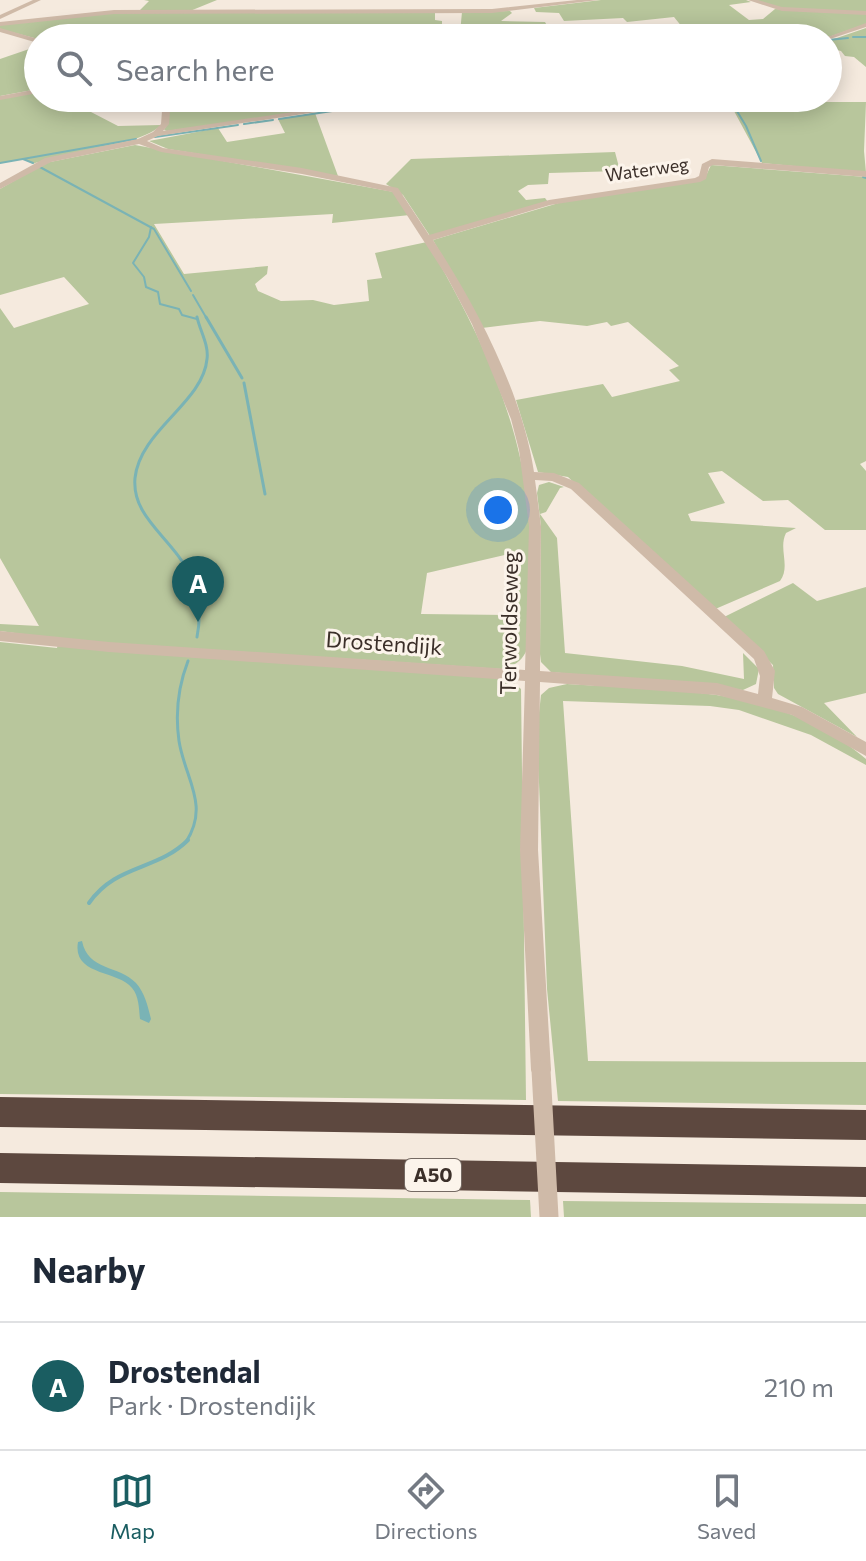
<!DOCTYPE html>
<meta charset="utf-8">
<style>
:root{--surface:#fff;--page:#f6f6f7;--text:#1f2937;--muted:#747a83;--line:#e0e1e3;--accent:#1a5d61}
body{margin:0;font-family:Commissioner,sans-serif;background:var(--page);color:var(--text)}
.you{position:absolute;left:498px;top:510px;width:28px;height:28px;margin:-20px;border:6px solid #fff;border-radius:50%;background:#1a73e8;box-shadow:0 0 0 12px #1a73e833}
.badge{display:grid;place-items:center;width:52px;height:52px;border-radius:50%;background:var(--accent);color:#fff;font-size:26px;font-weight:700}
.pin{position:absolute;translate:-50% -66px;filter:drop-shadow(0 2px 4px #0008)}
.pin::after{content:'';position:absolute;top:42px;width:28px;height:24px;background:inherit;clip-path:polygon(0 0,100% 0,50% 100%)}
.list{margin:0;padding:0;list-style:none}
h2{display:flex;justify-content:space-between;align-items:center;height:104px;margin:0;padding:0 32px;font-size:34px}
h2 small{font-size:26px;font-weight:400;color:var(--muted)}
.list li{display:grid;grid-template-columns:52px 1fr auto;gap:24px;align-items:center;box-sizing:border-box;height:128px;padding:0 32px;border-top:2px solid var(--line)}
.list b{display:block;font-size:30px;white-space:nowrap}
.list p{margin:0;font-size:26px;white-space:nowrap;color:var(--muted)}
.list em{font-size:26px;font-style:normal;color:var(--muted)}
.icon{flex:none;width:44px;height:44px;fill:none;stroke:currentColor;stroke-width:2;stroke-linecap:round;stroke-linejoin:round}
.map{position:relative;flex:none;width:866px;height:1217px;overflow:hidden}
.search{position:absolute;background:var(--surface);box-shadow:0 4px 20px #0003;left:24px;right:24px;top:24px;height:88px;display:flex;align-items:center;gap:20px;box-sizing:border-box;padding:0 28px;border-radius:44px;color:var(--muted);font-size:30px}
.sheet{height:232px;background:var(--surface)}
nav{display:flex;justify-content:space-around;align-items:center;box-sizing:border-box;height:112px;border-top:2px solid var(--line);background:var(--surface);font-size:22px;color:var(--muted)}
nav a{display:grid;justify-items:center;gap:4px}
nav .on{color:var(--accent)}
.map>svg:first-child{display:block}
</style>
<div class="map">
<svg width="866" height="1217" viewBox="0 0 866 1217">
<rect width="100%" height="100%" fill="#f5eade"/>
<g fill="#b8c69c" fill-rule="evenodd">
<polygon points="144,0 217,0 190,11 139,11 149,1"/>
<polygon points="601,0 746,0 751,2 729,5 749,20 763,19 775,9 866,13 866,24 826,38 691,38 674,17 627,22 623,18 564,21 559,13 536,12 534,8"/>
<polygon points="753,0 866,0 866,12 780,8"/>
<polygon points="510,11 512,13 501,21 545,22 554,38 38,39 0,29 0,25 110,13 435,12 435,20 442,21 442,28 460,33 462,12"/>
<polygon points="866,28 866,67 854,57 845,56 841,51 828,48 828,41"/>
<polygon points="38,46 38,89 0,96 0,59"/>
<path d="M 38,92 L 38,98 L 64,98 L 118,126 L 161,125 C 141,146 66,151 33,164 L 24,159 L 0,163 L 0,99 Z"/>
<polygon points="169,98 290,98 353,105 167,131 164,130 168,123"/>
<polygon points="727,98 819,98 823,102 866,102 864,151 866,173 762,163"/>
<polygon points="315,113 338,176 168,149 149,141 218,128 227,142 285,133 278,119"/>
<path d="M 135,145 L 394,192 L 410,215 L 332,223 L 333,214 L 154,224 L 184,274 L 268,266 L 267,274 L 255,284 L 258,291 L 281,301 L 313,300 L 334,305 L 369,301 L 367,280 L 382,278 L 375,253 L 427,242 C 479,331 526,427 530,533 C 531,572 528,611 527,649 C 522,662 514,666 501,669 L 352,659 L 508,678 L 521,689 L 526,1100 L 0,1094 L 0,642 L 57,648 L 59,639 L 0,631 L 0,624 L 39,626 L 0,558 L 0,308 L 14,328 L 89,304 L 64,277 L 0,295 L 0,189 L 45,163 ZM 513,553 L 508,615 L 421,614 L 427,573 Z"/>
<polygon points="615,152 620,171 549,173 548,184 528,185 518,191 526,200 545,198 548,202 430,236 403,195 386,184 411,159"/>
<path d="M 711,165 L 866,177 L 866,461 L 860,464 L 866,471 L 866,530 L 825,530 L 788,500 L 763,501 L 722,471 L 708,473 L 725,503 L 688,514 L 691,521 L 796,528 L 786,533 C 778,549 791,566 780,581 L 713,610 L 568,477 L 538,472 L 516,400 L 603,384 L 612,397 L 680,381 L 669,370 L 679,366 L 628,322 L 611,326 L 607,322 L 587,326 L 540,321 L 482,328 L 433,240 L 562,202 L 705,178 Z"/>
<polygon points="549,482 564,487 560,488 546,512 540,514 557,538 565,653 682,666 744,679 743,653 759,669 756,684 743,690 551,672 541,662 540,654 541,526 537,493 539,485"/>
<polygon points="793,583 817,601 866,587 866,693 824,703 857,737 778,694 774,688 773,665 722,618"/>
<path d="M 567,684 C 674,691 780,685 866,759 L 866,765 L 811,735 L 739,710 L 710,706 L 563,701 L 588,1061 L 866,1062 L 866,1105 L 558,1101 L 547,989 L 537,731 L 541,695 L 549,688 Z"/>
<polygon points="0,1192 530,1200 531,1217 0,1217"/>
<polygon points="563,1201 866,1204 866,1217 564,1217"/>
</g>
<path fill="#7ab3b5" d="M 82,941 C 88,971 119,965 136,983 C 145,993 148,1007 151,1019 L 149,1023 L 140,1019 C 139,1009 139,996 132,988 C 118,970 72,976 78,942 Z"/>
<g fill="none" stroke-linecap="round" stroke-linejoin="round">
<g stroke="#7ab3b5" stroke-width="2">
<polyline points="853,37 866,37"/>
<polyline points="828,40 848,38"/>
<polyline points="729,98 746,126 761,161"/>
<polyline points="417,99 422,98"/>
<polyline points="279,119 412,99"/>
<polyline points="244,124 273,120"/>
<polyline points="155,137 238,125"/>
<polyline points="23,159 33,163"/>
<polyline points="0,163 136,139"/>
<polyline points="38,166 154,229 191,291"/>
<polyline points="863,177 866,178"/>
<polyline points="151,227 149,237 133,263 144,277 146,287 158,292 160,304 179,309 182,315 197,319"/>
<polyline points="193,295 207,319"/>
</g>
<g stroke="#7ab3b5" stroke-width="3">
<polyline points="206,317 242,378"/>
<polyline points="244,383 265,494"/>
<path d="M 197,637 C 214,550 130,535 135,478 C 140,430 203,403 207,359 C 209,345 200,331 197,317"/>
<path d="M 186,842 C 210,805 185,779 179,741 C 175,713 178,687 188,661"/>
</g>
<path stroke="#7ab3b5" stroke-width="4" d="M 89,903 C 116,864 157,871 188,840"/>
<g fill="#cfbaa8" fill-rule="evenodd">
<polygon points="33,0 41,0 0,19 0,15"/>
<polygon points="577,0 598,0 492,13 114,14 0,26 0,22 114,10 492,9"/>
<polygon points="748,0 758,0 782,7 866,11 866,15 782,11"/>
<polygon points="866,23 866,27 830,39 825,38"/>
<polygon points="0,28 38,39 38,43 0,32"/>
<polygon points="38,89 38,93 0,100 0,96"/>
<path d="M 163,98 L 171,98 L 169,124 L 163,131 L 388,98 L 408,98 L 158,136 L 147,141 L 163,148 L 302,168 L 398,188 L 429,235 L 549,200 L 695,178 L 699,176 L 702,164 L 712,159 L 866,171 L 866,177 L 713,165 L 709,167 L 706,179 L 700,182 L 550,205 L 433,240 C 476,305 523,395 534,472 L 554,473 L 579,483 L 764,651 L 775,671 L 772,698 L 802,707 L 866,742 L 866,756 L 792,715 L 717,695 L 540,682 L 538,850 L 551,1070 L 548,1077 L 541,1080 L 534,1077 L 531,1070 L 520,850 L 525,681 L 109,652 L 0,641 L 0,631 L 109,642 L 525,670 L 529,526 L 519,450 L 511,419 L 472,324 L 447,277 L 392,192 L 302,174 L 161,152 L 139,144 L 51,162 L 0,189 L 0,183 L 45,158 L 138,139 L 153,132 L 161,124 ZM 535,480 L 552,481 L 571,489 L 754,659 L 760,676 L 758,694 L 717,683 L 540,671 L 541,526 Z"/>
<polygon points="296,98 322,98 343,102 339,104"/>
</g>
<g fill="#5d483f" fill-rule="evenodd">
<polygon points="0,1097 866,1110 866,1140 0,1127"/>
<polygon points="0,1153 866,1167 866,1197 0,1183"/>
</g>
<polyline stroke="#cfbaa8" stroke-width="19" points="541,1070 549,1217"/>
</g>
<g text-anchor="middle" stroke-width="6" stroke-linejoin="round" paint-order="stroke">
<g font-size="18" fill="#3b2f29" stroke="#fcf4eb">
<text transform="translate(647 170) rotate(-8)" y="6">Waterweg</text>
</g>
<rect fill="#fcf4eb" stroke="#756a63" stroke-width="2" x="405" y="1159" width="56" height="32" rx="6"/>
<g font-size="20" font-weight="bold" fill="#3b2f29">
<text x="433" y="1182">A50</text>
</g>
<g font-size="22" fill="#3b2f29" stroke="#fcf4eb">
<text transform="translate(509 623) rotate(-89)" y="8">Terwoldseweg</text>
<text transform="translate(384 643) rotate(4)" y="8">Drostendijk</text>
</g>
</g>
</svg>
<div class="you"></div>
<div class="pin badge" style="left:198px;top:622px">A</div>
<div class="search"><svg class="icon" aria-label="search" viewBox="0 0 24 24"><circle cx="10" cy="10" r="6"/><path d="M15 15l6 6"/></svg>Search here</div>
</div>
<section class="sheet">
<h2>Nearby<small></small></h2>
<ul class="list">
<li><span class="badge">A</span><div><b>Drostendal</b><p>Park · Drostendijk</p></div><em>210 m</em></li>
</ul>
</section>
<nav>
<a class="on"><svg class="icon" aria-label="map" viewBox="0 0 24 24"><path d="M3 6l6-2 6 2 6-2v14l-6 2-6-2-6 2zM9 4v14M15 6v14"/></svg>Map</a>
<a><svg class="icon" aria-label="directions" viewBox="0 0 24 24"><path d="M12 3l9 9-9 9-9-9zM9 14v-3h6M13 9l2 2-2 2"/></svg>Directions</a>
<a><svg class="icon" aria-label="saved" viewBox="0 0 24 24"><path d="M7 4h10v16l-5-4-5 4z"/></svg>Saved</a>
</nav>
